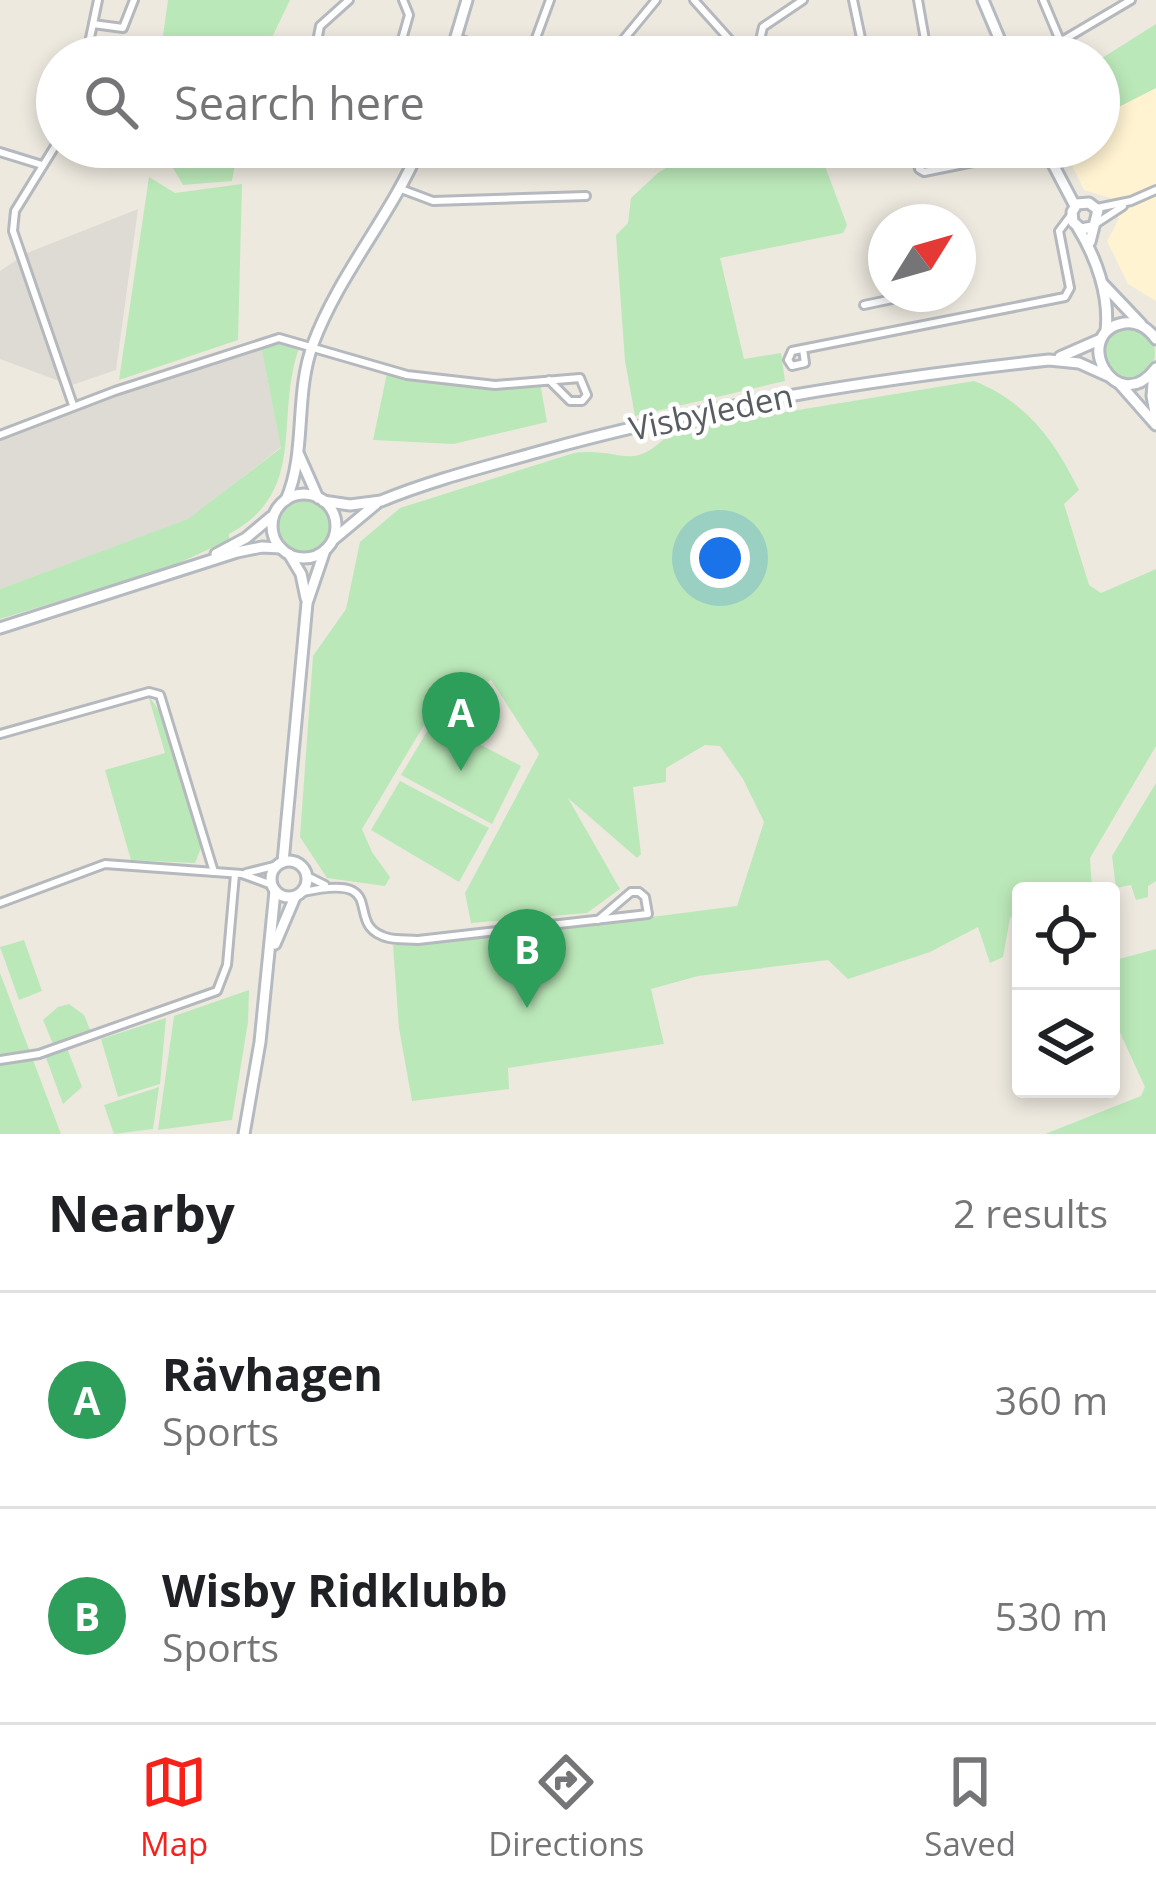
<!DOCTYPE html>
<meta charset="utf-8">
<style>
:root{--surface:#fff;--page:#f6f6f6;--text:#202124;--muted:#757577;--line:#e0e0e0;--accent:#f8211a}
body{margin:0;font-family:"Open Sans",sans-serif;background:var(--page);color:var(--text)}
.controls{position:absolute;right:36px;bottom:36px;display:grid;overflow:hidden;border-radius:12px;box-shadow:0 6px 18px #0003}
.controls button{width:108px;height:108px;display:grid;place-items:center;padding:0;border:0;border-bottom:3px solid var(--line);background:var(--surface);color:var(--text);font:60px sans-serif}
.compass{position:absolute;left:868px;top:204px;width:108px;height:108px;border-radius:50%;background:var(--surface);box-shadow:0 6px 18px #0003;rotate:53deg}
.you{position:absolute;left:720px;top:558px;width:42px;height:42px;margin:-30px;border:9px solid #fff;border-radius:50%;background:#1a73e8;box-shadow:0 0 0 18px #1a73e833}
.badge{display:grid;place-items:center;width:78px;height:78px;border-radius:50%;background:var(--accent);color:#fff;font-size:39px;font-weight:700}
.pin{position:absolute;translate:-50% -99px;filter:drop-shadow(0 3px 6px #0008)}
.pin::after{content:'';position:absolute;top:63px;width:42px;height:36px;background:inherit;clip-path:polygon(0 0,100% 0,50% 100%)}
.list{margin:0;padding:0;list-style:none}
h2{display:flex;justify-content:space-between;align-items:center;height:156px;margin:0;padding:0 48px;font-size:51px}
h2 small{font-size:39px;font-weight:400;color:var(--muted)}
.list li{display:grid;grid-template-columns:78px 1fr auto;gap:36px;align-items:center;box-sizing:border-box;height:216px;padding:0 48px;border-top:3px solid var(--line)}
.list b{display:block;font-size:45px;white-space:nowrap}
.list p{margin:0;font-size:39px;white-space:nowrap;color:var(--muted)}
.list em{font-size:39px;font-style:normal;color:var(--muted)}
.icon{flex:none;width:66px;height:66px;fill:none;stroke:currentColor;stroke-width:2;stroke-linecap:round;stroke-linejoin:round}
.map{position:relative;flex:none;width:1156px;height:1134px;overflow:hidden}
.search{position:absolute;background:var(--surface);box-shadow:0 6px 18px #0003;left:36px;right:36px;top:36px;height:132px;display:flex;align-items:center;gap:30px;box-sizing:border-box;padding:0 42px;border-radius:66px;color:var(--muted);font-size:45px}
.sheet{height:588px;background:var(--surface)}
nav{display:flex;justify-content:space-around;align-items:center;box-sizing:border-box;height:168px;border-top:3px solid var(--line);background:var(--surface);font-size:33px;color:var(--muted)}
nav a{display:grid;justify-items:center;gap:6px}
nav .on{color:var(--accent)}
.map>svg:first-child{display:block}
</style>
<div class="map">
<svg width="1156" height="1134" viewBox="0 0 1156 1134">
<rect width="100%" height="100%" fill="#ede9df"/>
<polygon fill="#fff3d2" points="1156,88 1156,301 1128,284 1107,241 1119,219 1110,198 1084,190 1063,147 1099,147 1099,117"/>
<g fill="#dddbd4">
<polygon points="138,209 116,370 72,385 70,379 62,382 0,359 0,271 27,253"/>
<polygon points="261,346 281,447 189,519 0,589 0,438 153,380"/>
</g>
<g fill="#bbe8b9">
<polygon points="168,0 290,0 264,54 160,57"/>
<polygon points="1156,24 1156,88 1099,117 1099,60"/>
<polygon points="161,147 238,147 232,181 183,185"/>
<polygon points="699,147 745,147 750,165 780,166 822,158 847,225 843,233 720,258 744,359 781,353 785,381 635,416 625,361 616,235 628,223 631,198 658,173"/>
<polygon points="149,177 175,193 242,184 238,340 119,380"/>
<circle cx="1129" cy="353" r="26"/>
<path d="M 285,341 L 299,348 C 274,420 309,491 229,534 L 229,540 L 168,568 L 0,619 L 0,589 L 188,519 L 281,448 L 261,346 Z"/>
<polygon points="387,373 497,387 540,383 547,422 453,444 373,440"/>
<path d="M 974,381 C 1027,402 1054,440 1079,490 L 1064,504 L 1089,585 L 1101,593 L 1156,569 L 1156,746 L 1090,858 L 1092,891 L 1021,891 L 1021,909 L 1010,918 L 1003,957 L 990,963 L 978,927 L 930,952 L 848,979 L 828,960 L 698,976 L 651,989 L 664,1044 L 508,1068 L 509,1089 L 412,1101 L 399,1028 L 393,945 L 504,936 L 737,906 L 764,822 L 743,779 L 720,746 L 705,745 L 666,768 L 666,782 L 633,787 L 641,854 L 637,858 L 568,798 L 620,889 L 587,913 L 471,923 L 465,893 L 539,754 L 491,680 C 463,697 464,706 430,715 L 362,829 L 372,852 L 390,877 L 385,886 L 327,878 L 300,837 L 313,656 L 346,609 L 360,542 L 400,508 L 574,453 C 625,447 630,475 672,431 Z"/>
<circle cx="304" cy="526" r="27"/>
<polygon points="148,695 166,720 201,848 195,863 131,860 105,770 165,753"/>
<polygon points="434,720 521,766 492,824 401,775"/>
<polygon points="400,781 489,828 459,882 371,830"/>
<polygon points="1156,783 1156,881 1148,886 1148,897 1136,900 1131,885 1116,888 1112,856"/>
<polygon points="24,940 42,991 19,1000 0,947"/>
<polygon points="1156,949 1156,1134 1045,1134 1141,1096 1145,1087 1116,1024 1119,959"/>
<polygon points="0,973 61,1134 0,1134"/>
<polygon points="249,990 248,1022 232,1120 158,1130 174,1016"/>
<polygon points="69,1004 84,1015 91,1032 53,1044 43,1020 58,1007"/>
<polygon points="166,1018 160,1084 118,1097 101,1039"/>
<polygon points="67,1048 82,1087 63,1104 45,1055"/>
<polygon points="159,1087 153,1129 114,1134 104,1105"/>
</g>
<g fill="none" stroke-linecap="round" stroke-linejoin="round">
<defs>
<g id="street">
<polyline points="694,0 738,49"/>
<polyline points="853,0 865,57"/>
<polyline points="918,0 928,57"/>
<polyline points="1043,0 1067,57"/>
<polyline points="93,24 123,28 134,0"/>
<polyline points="456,38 513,57"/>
<polyline points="1060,42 1131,0"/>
<polyline points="86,57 98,0"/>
<polyline points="314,57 320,26 349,0"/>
<polyline points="397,57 409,15 403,0"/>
<polyline points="529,57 550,0"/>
<polyline points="609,57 656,0"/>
<polyline points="756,57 763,27 803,0"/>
<polyline points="57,143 15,211 13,231 73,405"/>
<polyline points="526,147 593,147"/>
<polyline points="915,147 919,169 924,172 1044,148"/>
<polyline points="979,147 982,160"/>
<polyline points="0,152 42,165"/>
<polyline points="401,189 433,201 586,196"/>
<polyline points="1097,208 1131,201 1156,190"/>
<polyline points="1097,223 1123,206"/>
<polyline points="864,305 902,297"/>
<polyline points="803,349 805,363 792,366 788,360 792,351 1065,297 1070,288 1059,231 1071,215"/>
<polyline points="0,435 115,391 279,338 407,375 495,385 580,378 587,395 582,401 570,401 549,380"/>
<polyline points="0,734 149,692 160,695 214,872"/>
<polyline points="246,873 278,865"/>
<polyline points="307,876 325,885"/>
<path d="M 303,892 C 395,872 339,926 389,938 C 397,940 409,939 418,940 L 648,914 L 645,897 L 639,892 L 631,892 L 598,920"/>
<polyline points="0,903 105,864 242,874 272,885"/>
<polyline points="0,1060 39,1054 217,991 227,965 235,874"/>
</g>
<g id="secondary">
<polyline points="983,0 1007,57"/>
<polyline points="450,57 467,0"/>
<polyline points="1044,147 1075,206"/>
<path d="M 1078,228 C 1096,257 1110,296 1106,331"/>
<polyline points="1090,242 1098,210 1089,203 1077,204 1072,212 1073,222 1081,229 1092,227"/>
<polyline points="1103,284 1141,324"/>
<path d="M 1156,339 C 1148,328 1138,321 1124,323 C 1069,333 1116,421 1156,368"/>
<polyline points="1060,357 1099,340"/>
<polyline points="1154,371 1152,396 1156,418"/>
<polyline points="1119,383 1156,425"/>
<polyline points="299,455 318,498"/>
<circle cx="304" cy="526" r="32"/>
<path d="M 286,500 C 307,452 294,395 313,344 C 339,274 391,216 420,147"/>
<path d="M 323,501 L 350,505 L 381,501 C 432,480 485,467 538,452 C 706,405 876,379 1049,360 L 1079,363 L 1108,376"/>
<polyline points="334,539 376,504"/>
<polyline points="216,554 246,538 271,517"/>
<polyline points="289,554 301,574 306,598"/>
<polyline points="0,628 237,552 262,547 281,548"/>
<circle cx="289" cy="879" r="18"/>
<polyline points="283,862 307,603 325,550"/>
<polyline points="275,944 295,897"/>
<polyline points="244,1134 260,1042 275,891"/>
</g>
</defs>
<use href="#street" stroke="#b5b9be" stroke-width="12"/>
<use href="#secondary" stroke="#b5bac0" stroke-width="15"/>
<use href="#street" stroke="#fff" stroke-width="6"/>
<use href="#secondary" stroke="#fff" stroke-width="9"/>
</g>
<g text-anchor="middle" stroke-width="9" stroke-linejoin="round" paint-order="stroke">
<g font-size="33" fill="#585d62" stroke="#fff">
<text transform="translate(711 412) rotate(-12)" y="12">Visbyleden</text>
</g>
</g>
</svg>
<div class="controls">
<button><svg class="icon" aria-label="locate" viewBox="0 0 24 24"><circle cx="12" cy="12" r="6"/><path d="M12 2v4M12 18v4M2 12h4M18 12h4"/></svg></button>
<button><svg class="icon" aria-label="layers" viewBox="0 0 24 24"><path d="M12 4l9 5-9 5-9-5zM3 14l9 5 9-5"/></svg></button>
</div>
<svg class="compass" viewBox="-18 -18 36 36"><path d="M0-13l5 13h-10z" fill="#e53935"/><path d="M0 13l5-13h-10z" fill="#757577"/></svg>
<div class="you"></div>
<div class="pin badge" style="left:461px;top:771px;background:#2e9e5b">A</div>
<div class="pin badge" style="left:527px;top:1008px;background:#2e9e5b">B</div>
<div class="search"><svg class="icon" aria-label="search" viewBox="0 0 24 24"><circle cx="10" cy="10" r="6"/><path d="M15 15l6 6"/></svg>Search here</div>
</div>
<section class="sheet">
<h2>Nearby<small>2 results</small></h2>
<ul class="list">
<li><span class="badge" style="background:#2e9e5b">A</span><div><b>Rävhagen</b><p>Sports</p></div><em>360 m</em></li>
<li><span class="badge" style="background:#2e9e5b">B</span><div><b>Wisby Ridklubb</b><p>Sports</p></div><em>530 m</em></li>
</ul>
</section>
<nav>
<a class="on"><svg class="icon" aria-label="map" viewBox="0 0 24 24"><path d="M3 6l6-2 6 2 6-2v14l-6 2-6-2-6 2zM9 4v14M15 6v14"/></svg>Map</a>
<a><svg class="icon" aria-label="directions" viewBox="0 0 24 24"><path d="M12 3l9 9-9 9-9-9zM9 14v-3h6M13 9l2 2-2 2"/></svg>Directions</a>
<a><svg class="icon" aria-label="saved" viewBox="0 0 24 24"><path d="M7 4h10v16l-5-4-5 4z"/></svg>Saved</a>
</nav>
